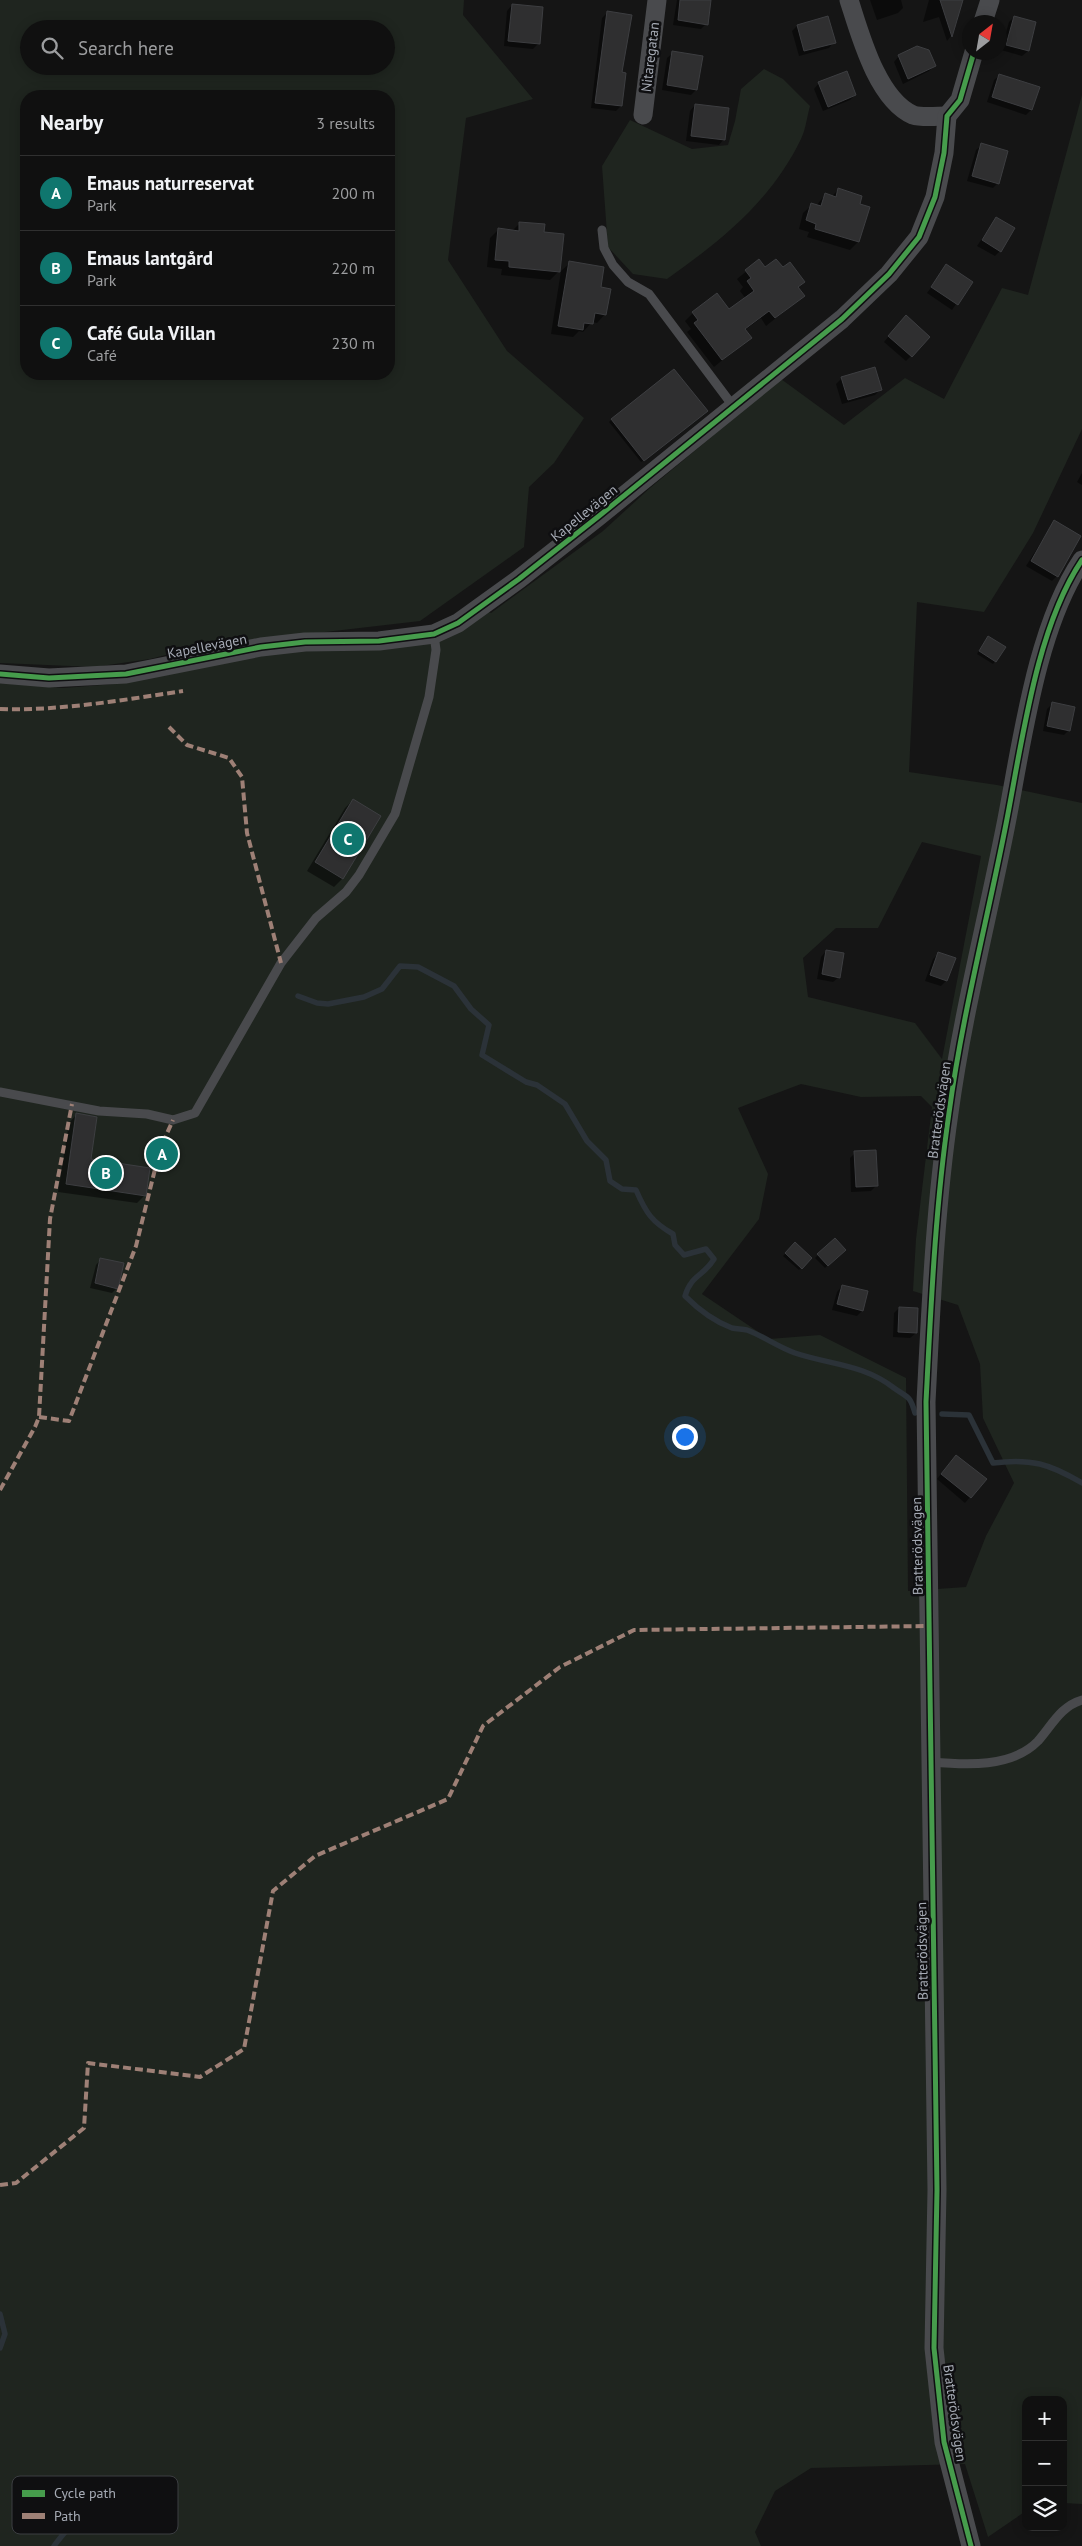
<!DOCTYPE html>
<meta charset="utf-8">
<style>
:root{--surface:#101010;--page:#1e1e1e;--text:#f1f3f6;--muted:#9c9d9f;--line:#303030;--accent:#0f766e}
body{margin:0;font-family:"PT Sans",sans-serif;background:var(--page);color:var(--text)}
.controls{position:absolute;right:15px;bottom:15px;display:grid;overflow:hidden;border-radius:10px;box-shadow:0 2px 12px #0003}
.controls button{width:45px;height:45px;display:grid;place-items:center;padding:0;border:0;border-bottom:1px solid var(--line);background:var(--surface);color:var(--text);font:25px sans-serif}
.compass{position:absolute;left:962px;top:15px;width:45px;height:45px;border-radius:50%;background:var(--surface);box-shadow:0 2px 12px #0003;rotate:31deg}
.you{position:absolute;left:684px;top:1436px;width:18px;height:18px;margin:-12px;border:4px solid #fff;border-radius:50%;background:#1a73e8;box-shadow:0 0 0 8px #1a73e833}
.badge{display:grid;place-items:center;width:32px;height:32px;border-radius:50%;background:var(--accent);color:#fff;font-size:16px;font-weight:700}
.pin{position:absolute;translate:-50% -50%;border:2px solid #fff;box-shadow:0 1px 5px #0006}
.list{margin:0;padding:0;list-style:none}
h2{display:flex;justify-content:space-between;align-items:center;height:65px;margin:0;padding:0 20px;font-size:21px}
h2 small{font-size:16px;font-weight:400;color:var(--muted)}
.list li{display:grid;grid-template-columns:32px 1fr auto;gap:15px;align-items:center;box-sizing:border-box;height:75px;padding:0 20px;border-top:1px solid var(--line)}
.list b{display:block;font-size:19px;white-space:nowrap}
.list p{margin:0;font-size:16px;white-space:nowrap;color:var(--muted)}
.list em{font-size:16px;font-style:normal;color:var(--muted)}
.icon{flex:none;width:28px;height:28px;fill:none;stroke:currentColor;stroke-width:2;stroke-linecap:round;stroke-linejoin:round}
.map{position:relative;flex:none;width:1082px;height:2546px;overflow:hidden}
.search{position:absolute;background:var(--surface);box-shadow:0 2px 12px #0003;left:20px;top:20px;width:375px;height:55px;display:flex;align-items:center;gap:12px;box-sizing:border-box;padding:0 18px;border-radius:28px;color:var(--muted);font-size:19px}
.panel{position:absolute;background:var(--surface);box-shadow:0 2px 12px #0003;left:20px;top:90px;width:375px;height:290px;border-radius:20px}
.map>svg:first-child{display:block}
</style>
<div class="map">
<svg width="1082" height="2546" viewBox="0 0 1082 2546">
<rect width="100%" height="100%" fill="#151515"/>
<g fill="#1f251f" fill-rule="evenodd">
<path d="M 0,0 L 464,0 L 463,15 L 533,99 L 466,118 L 448,260 L 507,351 L 584,418 L 554,463 L 529,487 L 524,547 L 420,621 L 197,647 L 150,659 L 94,667 L 0,663 ZM 29,29 L 386,29 L 386,66 L 29,66 ZM 26,96 L 389,96 L 389,374 L 26,374 Z"/>
<path d="M 764,69 L 783,79 L 810,106 C 807,116 806,129 801,139 C 771,201 722,240 667,279 L 633,274 L 608,247 L 602,166 L 630,120 L 692,149 L 728,145 L 735,121 L 741,89 Z"/>
<path d="M 1082,95 L 1082,429 L 1033,533 L 984,612 L 917,602 L 909,772 L 997,785 L 1082,803 L 1082,2504 L 1063,2503 L 1063,2400 L 1026,2400 L 1026,2511 L 988,2537 L 965,2464 L 811,2468 L 775,2491 L 755,2532 L 761,2546 L 0,2546 L 0,683 L 63,688 L 115,684 L 274,650 L 407,642 L 486,611 L 491,613 L 603,531 L 650,488 L 781,379 L 844,425 L 905,378 L 944,399 L 1002,288 L 1028,295 ZM 922,842 L 981,856 L 942,1059 L 915,1023 L 808,997 L 803,958 L 836,928 L 878,928 ZM 801,1084 L 861,1097 L 921,1096 L 932,1107 L 916,1239 L 913,1291 L 958,1305 L 980,1364 L 983,1418 L 1014,1483 L 986,1536 L 966,1587 L 908,1591 L 906,1378 L 820,1335 L 769,1339 L 702,1294 L 759,1219 L 768,1174 L 738,1108 Z"/>
</g>
<g fill="#0007">
<polygon points="677,0 710,0 706,24 701,29 673,25"/>
<polygon points="870,0 901,0 903,8 898,13 877,20"/>
<polygon points="929,0 962,0 951,36 947,41 939,17 923,22"/>
<polygon points="512,5 538,44 533,49 504,46 507,11"/>
<polygon points="607,13 621,73 621,106 616,111 591,108 602,18"/>
<polygon points="1014,17 1028,51 1022,56 1001,50 1009,22"/>
<polygon points="797,26 834,42 829,48 799,56 792,31"/>
<polygon points="673,53 696,90 691,95 662,90 667,58"/>
<polygon points="899,56 934,66 929,71 903,84 894,62"/>
<polygon points="1000,75 1031,110 1026,115 987,102 994,80"/>
<polygon points="819,83 855,95 850,100 823,111 814,89"/>
<polygon points="695,105 724,139 719,145 686,141 690,111"/>
<polygon points="982,145 998,183 993,188 967,181 976,150"/>
<polygon points="839,189 858,204 858,242 850,250 807,237 809,232 799,229 803,213 812,205 816,206 825,195 831,197"/>
<polygon points="996,218 1000,251 995,256 977,246"/>
<polygon points="520,223 542,233 559,271 550,280 501,275 502,269 487,267 490,238 498,230 512,231"/>
<polygon points="759,261 765,268 782,269 803,282 797,288 803,296 766,326 761,318 745,330 750,337 714,367 687,332 691,329 685,321 693,313 729,311 746,299 740,291 743,287 737,279"/>
<polygon points="570,263 599,288 605,314 597,323 592,322 583,332 579,331 573,337 551,334 561,271"/>
<polygon points="947,266 971,282 952,310 927,293"/>
<polygon points="901,322 911,356 906,361 884,342"/>
<polygon points="842,378 880,390 875,395 842,404 836,384"/>
<polygon points="704,413 641,462 609,422 612,419"/>
<polygon points="1082,473 1082,485 1077,482"/>
<polygon points="1054,522 1057,576 1052,581 1026,566"/>
<polygon points="986,640 1004,648 993,664 977,654"/>
<polygon points="1053,703 1069,730 1064,735 1043,731 1047,709"/>
<polygon points="353,800 380,816 342,879 334,887 307,871 345,808"/>
<polygon points="826,951 839,977 833,982 817,979 821,957"/>
<polygon points="938,954 946,981 941,986 925,981 933,959"/>
<polygon points="77,1114 90,1160 145,1195 137,1203 58,1192 69,1123"/>
<polygon points="855,1153 876,1186 871,1191 851,1192 850,1158"/>
<polygon points="835,1239 844,1249 825,1268 815,1258"/>
<polygon points="795,1244 810,1258 799,1270 783,1256"/>
<polygon points="101,1259 117,1288 112,1293 90,1288 96,1265"/>
<polygon points="842,1286 862,1311 857,1316 832,1310 837,1292"/>
<polygon points="899,1308 916,1333 910,1338 893,1337 894,1313"/>
<polygon points="951,1461 985,1479 965,1503 937,1479"/>
</g>
<g fill="none" stroke-linecap="round" stroke-linejoin="round">
<g stroke="#2b3238" stroke-width="5.5">
<path d="M 298,996 L 317,1003 L 328,1004 L 364,997 L 382,989 L 400,966 L 418,967 L 454,986 L 471,1009 L 489,1025 L 482,1055 L 526,1082 L 537,1085 L 565,1104 L 587,1141 L 606,1160 L 610,1181 L 622,1189 L 636,1190 C 646,1213 652,1222 673,1234 L 675,1245 L 684,1255 L 706,1249 L 714,1259 C 704,1276 691,1275 685,1296 C 698,1309 713,1321 732,1328 C 736,1329 742,1329 747,1330 C 763,1336 778,1347 795,1353 C 831,1365 863,1364 894,1388 C 908,1398 910,1395 915,1413"/>
<path d="M 942,1414 L 969,1415 L 993,1463 C 1031,1458 1050,1464 1082,1483"/>
<polyline points="0,2314 5,2334 0,2348"/>
<path d="M 54,2546 C 73,2520 83,2512 115,2507"/>
</g>
</g>
<g fill="#2f2f30" stroke="#3d3e41">
<polygon points="680,0 711,0 708,25 678,20"/>
<polygon points="940,0 963,0 952,37"/>
<polygon points="512,4 543,7 540,44 508,41"/>
<polygon points="607,11 632,15 622,72 626,73 622,106 595,103"/>
<polygon points="828,16 836,43 804,51 797,25"/>
<polygon points="1014,16 1036,22 1029,51 1006,45"/>
<polygon points="917,46 929,50 936,66 908,79 898,55"/>
<polygon points="672,51 703,56 697,90 667,85"/>
<polygon points="847,71 856,95 828,107 818,82"/>
<polygon points="999,74 1040,87 1032,110 992,97"/>
<polygon points="695,104 729,108 725,140 691,136"/>
<polygon points="981,143 1008,151 999,184 972,176"/>
<polygon points="838,188 862,196 860,204 870,207 859,242 815,229 816,224 806,220 811,203 821,206 825,193 836,197"/>
<polygon points="996,217 1015,228 1001,252 982,240"/>
<polygon points="519,222 545,224 544,232 564,234 560,272 509,267 509,261 495,260 498,228 519,231"/>
<polygon points="759,259 765,267 776,259 783,267 790,262 805,282 798,287 805,296 775,318 769,311 745,329 752,338 722,360 694,323 698,320 692,312 717,293 729,309 754,291 747,281 751,278 745,270"/>
<polygon points="569,261 604,267 601,287 611,289 606,315 595,313 593,324 584,323 583,330 558,326"/>
<polygon points="946,264 973,282 958,305 931,287"/>
<polygon points="906,315 930,337 912,357 888,336"/>
<polygon points="875,367 882,390 848,400 841,377"/>
<polygon points="674,369 708,411 644,461 611,419"/>
<polygon points="1054,520 1081,536 1058,577 1031,561"/>
<polygon points="988,636 1006,647 996,662 979,651"/>
<polygon points="1052,702 1075,707 1070,731 1047,726"/>
<polygon points="353,799 381,816 343,879 315,862"/>
<polygon points="826,950 844,953 840,978 822,974"/>
<polygon points="938,952 956,958 947,981 930,975"/>
<polygon points="76,1113 97,1117 91,1159 150,1168 146,1196 66,1184"/>
<polygon points="876,1150 878,1186 856,1187 854,1151"/>
<polygon points="835,1238 846,1250 828,1266 817,1254"/>
<polygon points="795,1242 812,1258 802,1269 785,1253"/>
<polygon points="100,1258 124,1263 118,1289 95,1283"/>
<polygon points="842,1285 868,1291 863,1311 837,1304"/>
<polygon points="899,1307 918,1308 917,1333 898,1332"/>
<polygon points="956,1455 987,1479 971,1498 941,1474"/>
</g>
<g fill="none" stroke-linecap="round" stroke-linejoin="round">
<g stroke="#494a4d" stroke-width="9">
<polyline points="602,230 604,248 613,265 628,282 649,294 733,406"/>
<polyline points="0,1092 99,1111 147,1114 173,1120 195,1113 281,963 316,918 346,892 359,875 395,814 429,697 436,650 434,634"/>
<path d="M 931,1762 C 966,1765 1012,1768 1038,1741 C 1052,1725 1061,1706 1082,1700"/>
</g>
<g stroke="#494a4d" stroke-width="19">
<path d="M 849,0 C 860,34 877,99 913,115 C 922,118 938,116 947,116"/>
<polyline points="983,22 990,0"/>
<polyline points="643,115 657,0"/>
<polyline points="0,674 49,678 126,674 261,647 305,642 379,641 434,634 458,623 519,579 599,516 842,319 889,274 919,237 935,197 944,153 947,116 960,100 974,52"/>
<path d="M 971,2546 L 944,2442 L 934,2348 L 937,2190 L 926,1402 C 931,1306 935,1209 949,1113 C 962,1016 987,921 1006,824 C 1022,743 1036,628 1082,560"/>
</g>
<g stroke="#9e8076" stroke-width="4" stroke-dasharray="8 4" stroke-linecap="butt">
<path d="M 0,709 C 60,711 123,700 183,691"/>
<polyline points="169,727 187,745 229,758 242,777 247,833 281,963"/>
<polyline points="39,1417 69,1421 136,1246 160,1149 173,1120"/>
<polyline points="0,1490 35,1427 39,1417 50,1219 72,1104"/>
<polyline points="0,2185 16,2183 84,2128 88,2063 200,2077 244,2049 273,1891 315,1856 448,1799 483,1726 560,1667 634,1630 930,1626"/>
</g>
<defs>
<g id="cycleway">
<polyline points="0,674 49,678 126,674 261,647 305,642 379,641 434,634 458,623 519,579 599,516 842,319 889,274 919,237 935,197 944,153 947,116 960,100 974,52"/>
<path d="M 971,2546 L 944,2442 L 934,2348 L 937,2190 L 926,1402 C 931,1306 935,1209 949,1113 C 962,1016 987,921 1006,824 C 1022,743 1036,628 1082,560"/>
</g>
</defs>
<use href="#cycleway" stroke="#0f0f11" stroke-width="8"/>
<use href="#cycleway" stroke="#469c4c" stroke-width="5"/>
</g>
<g text-anchor="middle" stroke-width="5" stroke-linejoin="round" paint-order="stroke">
<g font-size="14" fill="#a6abb5" stroke="#0f0f11">
<text transform="translate(650 57) rotate(-83)" y="5">Nitaregatan</text>
<text transform="translate(584 513) rotate(-39)" y="5">Kapellevägen</text>
<text transform="translate(207 646) rotate(-11)" y="5">Kapellevägen</text>
<text transform="translate(939 1110) rotate(-82)" y="5">Bratterödsvägen</text>
<text transform="translate(917 1546) rotate(-91)" y="5">Bratterödsvägen</text>
<text transform="translate(922 1951) rotate(-91)" y="5">Bratterödsvägen</text>
<text transform="translate(955 2413) rotate(82)" y="5">Bratterödsvägen</text>
</g>
</g>
<rect x="12" y="2476" width="166" height="58" rx="8" fill="#0f0f11" stroke="#3c3e42" stroke-width="1"/>
<rect x="22" y="2490" width="23" height="7" fill="#469c4c"/>
<rect x="22" y="2513" width="23" height="6" fill="#9e8076"/>
<g font-size="14" fill="#a6abb5">
<text x="54" y="2498">Cycle path</text>
<text x="54" y="2521">Path</text>
</g>
</svg>
<div class="controls">
<button>+</button>
<button>−</button>
<button><svg class="icon" aria-label="layers" viewBox="0 0 24 24"><path d="M12 4l9 5-9 5-9-5zM3 14l9 5 9-5"/></svg></button>
</div>
<svg class="compass" viewBox="-18 -18 36 36"><path d="M0-13l5 13h-10z" fill="#e53935"/><path d="M0 13l5-13h-10z" fill="#9c9d9f"/></svg>
<div class="you"></div>
<div class="pin badge" style="left:162px;top:1154px">A</div>
<div class="pin badge" style="left:106px;top:1173px">B</div>
<div class="pin badge" style="left:348px;top:839px">C</div>
<div class="search"><svg class="icon" aria-label="search" viewBox="0 0 24 24"><circle cx="10" cy="10" r="6"/><path d="M15 15l6 6"/></svg>Search here</div>
<section class="panel">
<h2>Nearby<small>3 results</small></h2>
<ul class="list">
<li><span class="badge">A</span><div><b>Emaus naturreservat</b><p>Park</p></div><em>200 m</em></li>
<li><span class="badge">B</span><div><b>Emaus lantgård</b><p>Park</p></div><em>220 m</em></li>
<li><span class="badge">C</span><div><b>Café Gula Villan</b><p>Café</p></div><em>230 m</em></li>
</ul>
</section>
</div>
